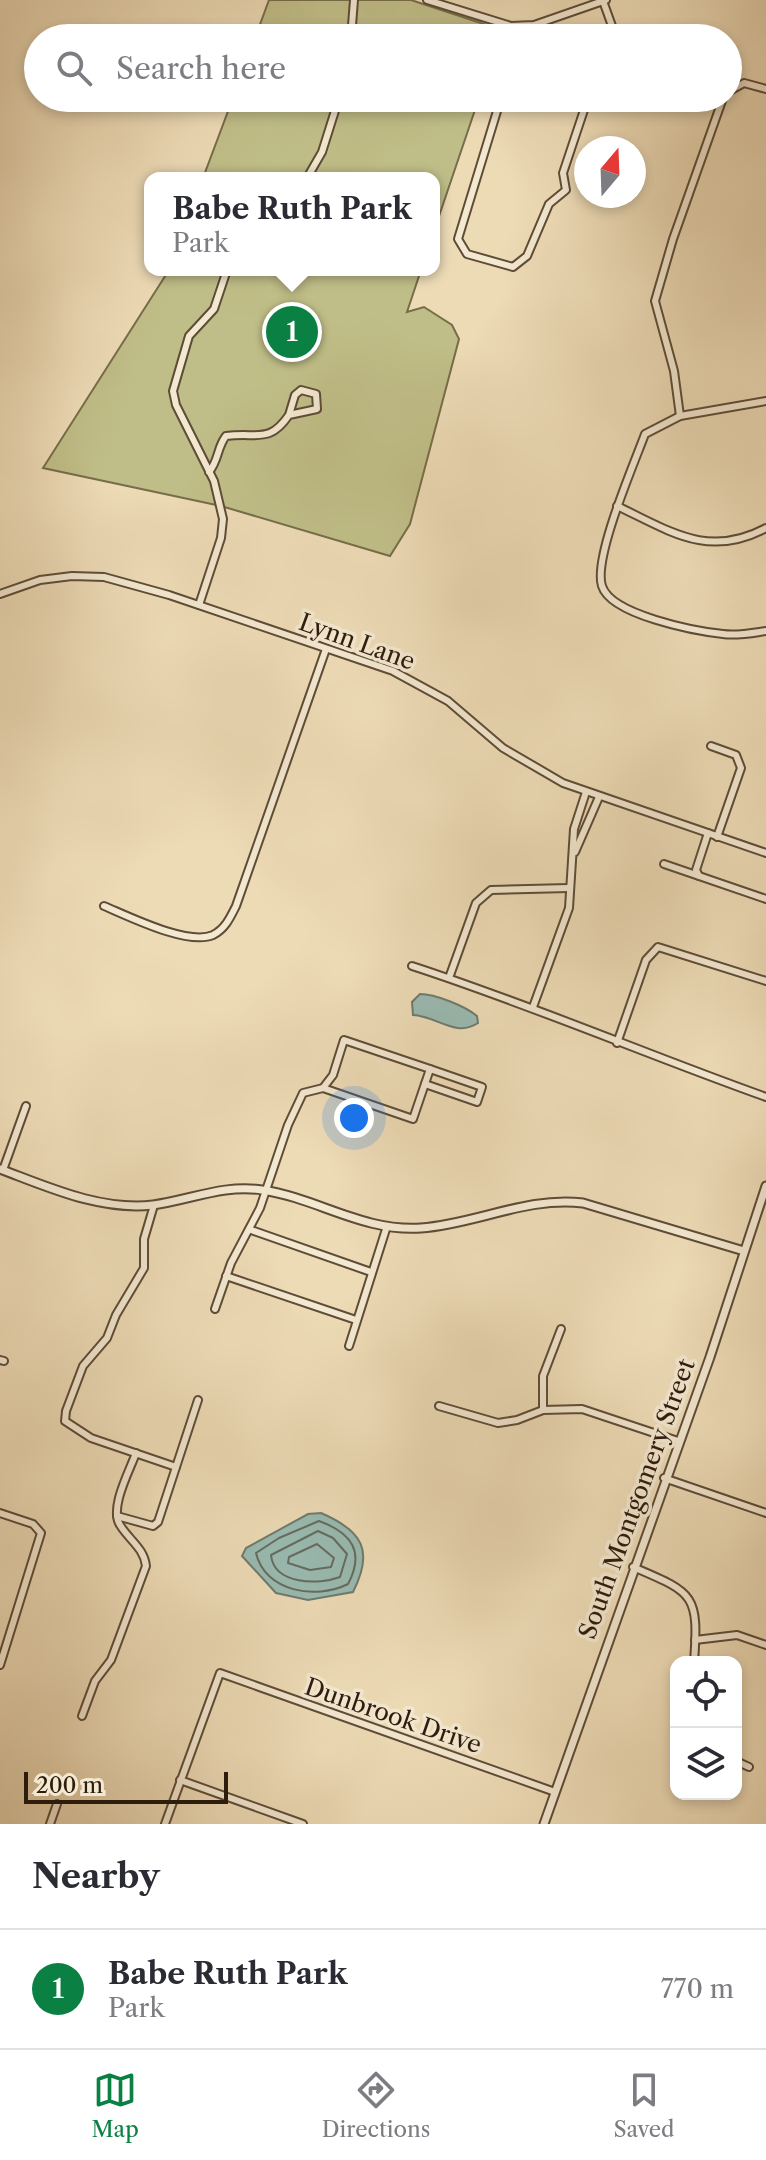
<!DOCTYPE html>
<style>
:root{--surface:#fff;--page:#f2f2f3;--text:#2b2b33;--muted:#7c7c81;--line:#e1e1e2;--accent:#0b8043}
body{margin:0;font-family:"Libre Caslon Text",serif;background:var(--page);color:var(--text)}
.controls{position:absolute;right:24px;bottom:24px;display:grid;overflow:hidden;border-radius:16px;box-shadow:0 4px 12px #0003}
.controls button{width:72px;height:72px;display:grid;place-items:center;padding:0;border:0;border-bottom:2px solid var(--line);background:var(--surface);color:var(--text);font:40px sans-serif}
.compass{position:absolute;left:574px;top:136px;width:72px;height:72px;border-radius:50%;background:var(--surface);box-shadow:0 4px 12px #0003;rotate:19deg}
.scale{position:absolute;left:24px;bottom:20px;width:204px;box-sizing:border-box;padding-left:8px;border:4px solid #2e1c0d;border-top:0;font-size:22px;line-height:28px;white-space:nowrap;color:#2e1c0d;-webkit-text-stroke:6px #f3e8d0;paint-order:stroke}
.you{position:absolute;left:354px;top:1118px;width:28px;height:28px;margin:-20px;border:6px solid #fff;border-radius:50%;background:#1a73e8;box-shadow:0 0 0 12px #1a73e833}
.badge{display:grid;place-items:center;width:52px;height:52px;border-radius:50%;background:var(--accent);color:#fff;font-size:26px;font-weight:700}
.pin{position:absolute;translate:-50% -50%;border:4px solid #fff;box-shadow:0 2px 8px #0006}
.popup{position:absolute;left:144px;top:172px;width:296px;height:104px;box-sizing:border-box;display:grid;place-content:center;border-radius:16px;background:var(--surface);filter:drop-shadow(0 2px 6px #0005);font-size:26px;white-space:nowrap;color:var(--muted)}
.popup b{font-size:30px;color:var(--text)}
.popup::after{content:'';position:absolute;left:50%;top:100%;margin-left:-16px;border:16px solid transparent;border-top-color:var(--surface)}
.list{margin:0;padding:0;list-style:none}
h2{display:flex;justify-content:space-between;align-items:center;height:104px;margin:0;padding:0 32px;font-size:34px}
h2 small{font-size:26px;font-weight:400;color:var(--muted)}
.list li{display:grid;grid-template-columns:52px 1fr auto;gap:24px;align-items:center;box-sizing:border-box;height:120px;padding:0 32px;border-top:2px solid var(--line)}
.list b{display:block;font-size:30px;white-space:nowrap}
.list p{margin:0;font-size:26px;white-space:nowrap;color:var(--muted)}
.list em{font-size:26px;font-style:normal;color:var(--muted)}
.icon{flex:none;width:44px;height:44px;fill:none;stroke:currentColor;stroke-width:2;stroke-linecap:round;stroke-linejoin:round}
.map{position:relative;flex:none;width:766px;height:1824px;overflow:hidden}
.search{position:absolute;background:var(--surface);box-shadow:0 4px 12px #0003;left:24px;right:24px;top:24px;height:88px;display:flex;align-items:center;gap:20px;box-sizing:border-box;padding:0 28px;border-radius:44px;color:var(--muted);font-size:30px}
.sheet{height:224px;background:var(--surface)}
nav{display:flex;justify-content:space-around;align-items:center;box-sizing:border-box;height:112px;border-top:2px solid var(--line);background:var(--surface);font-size:22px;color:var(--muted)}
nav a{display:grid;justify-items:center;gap:4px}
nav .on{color:var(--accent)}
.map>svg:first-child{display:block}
</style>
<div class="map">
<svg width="766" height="1824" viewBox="0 0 766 1824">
<rect width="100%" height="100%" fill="#eddbb6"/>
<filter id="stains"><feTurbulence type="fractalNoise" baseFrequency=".0025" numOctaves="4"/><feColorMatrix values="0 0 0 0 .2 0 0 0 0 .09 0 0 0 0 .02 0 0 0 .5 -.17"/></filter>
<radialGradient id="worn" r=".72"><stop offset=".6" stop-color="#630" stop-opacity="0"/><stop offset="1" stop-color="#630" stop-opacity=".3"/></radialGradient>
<g fill="#c0be88" stroke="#776d4a" stroke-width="2">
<polygon points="269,0 411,0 502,30 500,38 255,38"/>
<polygon points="233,98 479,98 434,231 434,178 203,178"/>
<polygon points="169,270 421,270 407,312 424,307 452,325 459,339 410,524 390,556 221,506 43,468"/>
</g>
<g fill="#99bbb2" stroke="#6e7b70" stroke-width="2">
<path d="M 420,994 C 435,994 465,1006 477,1016 L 478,1023 C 455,1038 437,1016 413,1015 L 412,1002 Z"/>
<path d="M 321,1513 C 363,1531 374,1551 353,1592 L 308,1600 L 276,1593 L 242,1556 L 246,1548 L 308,1514 Z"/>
</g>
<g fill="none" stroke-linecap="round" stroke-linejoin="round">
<g stroke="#646c60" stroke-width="2">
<path d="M 319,1521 C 352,1533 365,1552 348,1584 C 316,1600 265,1592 256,1553 L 279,1538 Z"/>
<path d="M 318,1531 L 333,1538 L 347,1554 L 340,1577 C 319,1585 274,1585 271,1555 Z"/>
<polygon points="317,1544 334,1558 331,1567 310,1570 288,1563 289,1557"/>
</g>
<defs>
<g id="minor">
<polyline points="427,0 511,26 534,25 606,0"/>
<polyline points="603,1 612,26 608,38"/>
<polyline points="351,38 354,0"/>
<polyline points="520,38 525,26"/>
<polyline points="728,92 744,83 766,89"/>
<polyline points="501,98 458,239 467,254 513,267 527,256 549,204 566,190 563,173 588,98"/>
<polyline points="307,178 322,152 339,98"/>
<path d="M 766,401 L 680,416 L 645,434 C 634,464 593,558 602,586 C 611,615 695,631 723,634 C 737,636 752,633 766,631"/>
<polyline points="680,416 674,371 655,301 673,239 723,98"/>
<path d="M 209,472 C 219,460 217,447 226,436 C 258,432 269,444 289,415 L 317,409 L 316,394 L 301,390 L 295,395 L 289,415"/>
<path d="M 617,506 C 670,531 708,559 766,528"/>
<polyline points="0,594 40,580 72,576 104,577 169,595 393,671 448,701 503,748 563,783 766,853"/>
<polyline points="199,605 221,538 223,519 214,481 176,405 173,391 189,336 214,309 227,270"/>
<polyline points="711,746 736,755 741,768 717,837"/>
<polyline points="708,833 696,870 699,876 766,899"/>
<polyline points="575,852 599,797"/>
<polyline points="664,864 699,876"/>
<path d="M 104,906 C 128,916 188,946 213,935 C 225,929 230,918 236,906 L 326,649"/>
<path d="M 412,966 C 532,1005 648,1055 766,1097"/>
<polyline points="449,978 476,903 491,890 569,888"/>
<polyline points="533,1007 569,908 574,829 586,792"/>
<polyline points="617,1043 646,960 658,947 766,981"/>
<polyline points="425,1084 477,1102 482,1087 430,1069"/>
<polyline points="3,1170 26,1106"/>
<polyline points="154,1205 144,1239 144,1268 116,1315 107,1338 83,1366 66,1411 65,1421 91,1438 176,1467"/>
<polyline points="251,1230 371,1272"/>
<polyline points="226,1276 356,1320"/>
<polyline points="215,1309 231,1263 260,1208 288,1125 303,1093 323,1088 413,1119 430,1069 344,1040 333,1075 323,1088"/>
<polyline points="349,1346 387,1226"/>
<polyline points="0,1360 4,1361"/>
<polyline points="439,1406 498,1423 517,1420 543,1410 582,1409 678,1441"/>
<polyline points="543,1410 543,1376 561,1329"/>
<polyline points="664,1478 766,1513"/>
<polyline points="0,1513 33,1524 41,1533 0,1665"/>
<polyline points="117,1516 153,1526 158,1522 198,1400"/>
<path d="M 633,1567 C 694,1593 699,1594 694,1662"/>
<polyline points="695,1640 737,1635 766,1645"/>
<path d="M 82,1716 L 95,1681 L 111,1660 L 146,1566 C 144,1548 129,1540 120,1525 C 109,1508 130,1470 136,1453"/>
<polyline points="736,1761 749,1767"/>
<polyline points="180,1780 303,1824"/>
<polyline points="50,1824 57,1804"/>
<polyline points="165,1824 220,1673 555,1792"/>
</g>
<g id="tertiary">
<path d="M 0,1169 C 48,1187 100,1211 153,1205 C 190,1200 224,1184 262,1190 C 317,1198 363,1232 421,1228 C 476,1224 528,1196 583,1203 L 744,1251"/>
<polyline points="544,1824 710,1357 766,1186"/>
</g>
</defs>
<use href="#minor" stroke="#5e4c37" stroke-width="10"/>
<use href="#tertiary" stroke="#5e4c37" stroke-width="11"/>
<use href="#minor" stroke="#f3e8d0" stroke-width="6"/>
<use href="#tertiary" stroke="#f3e8d0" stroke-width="7"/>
</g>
<g text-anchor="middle" stroke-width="7" stroke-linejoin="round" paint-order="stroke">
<g font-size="24" fill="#2e1c0d" stroke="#f3e8d0">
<text transform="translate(357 642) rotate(20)" y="8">Lynn Lane</text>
<text transform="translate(637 1499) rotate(-70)" y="8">South Montgomery Street</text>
<text transform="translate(393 1716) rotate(19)" y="8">Dunbrook Drive</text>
</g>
</g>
<rect width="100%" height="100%" filter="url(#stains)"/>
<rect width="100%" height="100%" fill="url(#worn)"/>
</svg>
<div class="controls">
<button><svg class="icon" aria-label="locate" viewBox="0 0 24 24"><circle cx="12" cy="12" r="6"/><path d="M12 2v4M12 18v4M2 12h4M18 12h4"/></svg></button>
<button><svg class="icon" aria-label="layers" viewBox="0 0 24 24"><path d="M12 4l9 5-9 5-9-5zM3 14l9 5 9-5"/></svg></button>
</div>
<svg class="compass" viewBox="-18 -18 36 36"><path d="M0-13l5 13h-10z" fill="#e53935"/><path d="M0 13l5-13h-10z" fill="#7c7c81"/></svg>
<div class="scale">200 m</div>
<div class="you"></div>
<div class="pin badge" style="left:292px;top:332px">1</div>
<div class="popup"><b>Babe Ruth Park</b>Park</div>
<div class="search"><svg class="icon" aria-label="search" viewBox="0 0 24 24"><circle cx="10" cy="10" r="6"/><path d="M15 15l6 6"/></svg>Search here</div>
</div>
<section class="sheet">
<h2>Nearby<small></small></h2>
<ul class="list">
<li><span class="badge">1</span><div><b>Babe Ruth Park</b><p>Park</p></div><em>770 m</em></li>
</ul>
</section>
<nav>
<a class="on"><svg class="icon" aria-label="map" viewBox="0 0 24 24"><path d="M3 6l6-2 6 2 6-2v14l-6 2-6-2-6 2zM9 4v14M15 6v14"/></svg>Map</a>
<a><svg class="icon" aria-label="directions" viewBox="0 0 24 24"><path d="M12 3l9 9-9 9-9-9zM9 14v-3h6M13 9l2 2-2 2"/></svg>Directions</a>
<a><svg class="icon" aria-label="saved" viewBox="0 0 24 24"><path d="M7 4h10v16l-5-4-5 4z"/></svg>Saved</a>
</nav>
